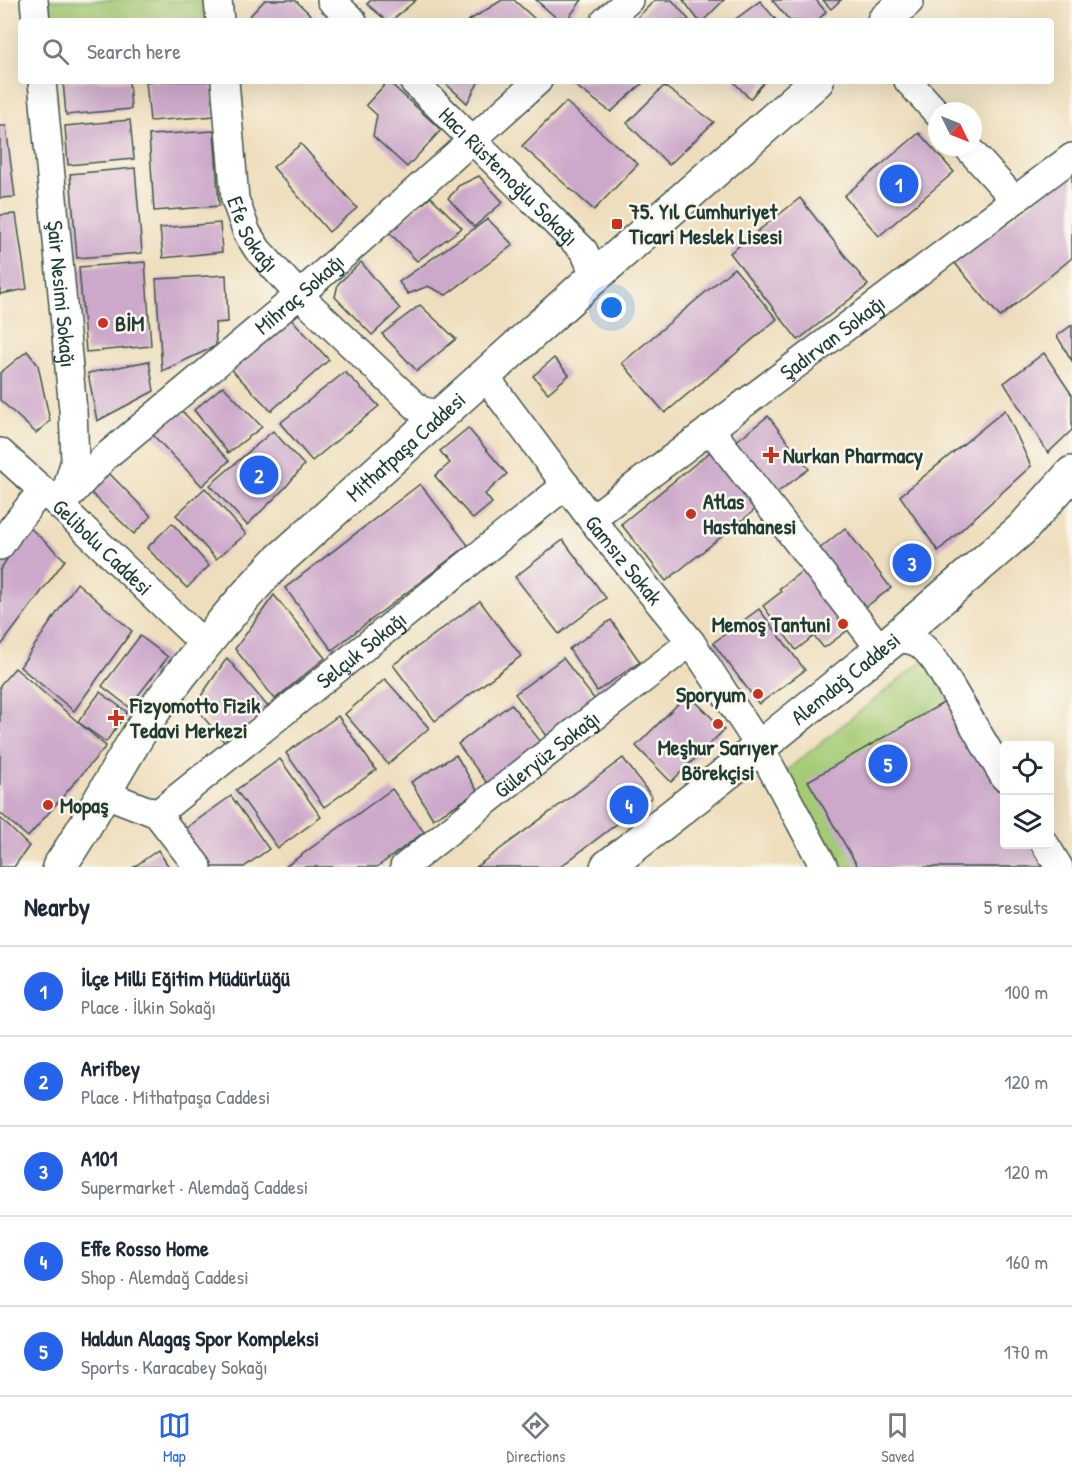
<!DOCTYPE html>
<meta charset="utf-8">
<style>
:root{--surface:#fff;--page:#f6f6f7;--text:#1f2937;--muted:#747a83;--line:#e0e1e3;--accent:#2563eb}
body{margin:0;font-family:"Patrick Hand",sans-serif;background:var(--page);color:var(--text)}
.controls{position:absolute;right:18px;bottom:18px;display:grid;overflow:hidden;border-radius:6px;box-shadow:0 6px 24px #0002}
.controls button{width:54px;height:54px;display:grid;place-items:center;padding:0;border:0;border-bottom:2px solid var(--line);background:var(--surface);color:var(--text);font:30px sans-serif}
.compass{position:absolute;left:928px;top:102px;width:54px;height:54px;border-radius:50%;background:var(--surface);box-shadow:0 6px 24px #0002;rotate:133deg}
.you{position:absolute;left:612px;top:308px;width:21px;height:21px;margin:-15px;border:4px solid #fff;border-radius:50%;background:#1a73e8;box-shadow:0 0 0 9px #1a73e833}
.badge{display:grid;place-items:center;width:39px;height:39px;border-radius:50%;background:var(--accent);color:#fff;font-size:20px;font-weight:700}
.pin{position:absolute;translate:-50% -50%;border:3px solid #fff;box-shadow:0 2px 6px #0006}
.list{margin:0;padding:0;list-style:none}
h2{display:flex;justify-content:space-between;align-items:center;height:78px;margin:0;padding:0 24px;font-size:26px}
h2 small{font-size:20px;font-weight:400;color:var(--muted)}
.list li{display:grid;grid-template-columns:39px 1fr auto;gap:18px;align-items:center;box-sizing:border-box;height:90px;padding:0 24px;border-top:2px solid var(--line)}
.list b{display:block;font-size:22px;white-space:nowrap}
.list p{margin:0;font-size:20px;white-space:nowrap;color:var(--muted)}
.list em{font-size:20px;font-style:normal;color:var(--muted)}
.icon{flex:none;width:33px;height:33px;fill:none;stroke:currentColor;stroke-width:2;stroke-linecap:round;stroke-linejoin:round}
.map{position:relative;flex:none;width:1072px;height:867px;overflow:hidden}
.search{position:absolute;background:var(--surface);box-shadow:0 6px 24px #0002;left:18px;right:18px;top:18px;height:66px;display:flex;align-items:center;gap:15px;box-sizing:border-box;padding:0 21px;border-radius:6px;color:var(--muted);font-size:22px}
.sheet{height:528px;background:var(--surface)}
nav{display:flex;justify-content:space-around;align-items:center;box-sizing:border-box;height:84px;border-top:2px solid var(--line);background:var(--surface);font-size:16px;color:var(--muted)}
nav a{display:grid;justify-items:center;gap:3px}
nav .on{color:var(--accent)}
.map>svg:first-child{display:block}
</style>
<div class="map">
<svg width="1072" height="867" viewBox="0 0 1072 867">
<rect width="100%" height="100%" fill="#fbf7ec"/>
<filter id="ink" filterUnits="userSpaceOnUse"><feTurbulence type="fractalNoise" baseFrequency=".0167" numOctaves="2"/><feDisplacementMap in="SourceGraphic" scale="12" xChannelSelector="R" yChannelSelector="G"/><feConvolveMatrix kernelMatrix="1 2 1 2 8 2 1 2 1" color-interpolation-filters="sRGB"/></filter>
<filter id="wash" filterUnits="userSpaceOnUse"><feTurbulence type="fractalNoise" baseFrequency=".008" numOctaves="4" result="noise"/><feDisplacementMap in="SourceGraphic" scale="24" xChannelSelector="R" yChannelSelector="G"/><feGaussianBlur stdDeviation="1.35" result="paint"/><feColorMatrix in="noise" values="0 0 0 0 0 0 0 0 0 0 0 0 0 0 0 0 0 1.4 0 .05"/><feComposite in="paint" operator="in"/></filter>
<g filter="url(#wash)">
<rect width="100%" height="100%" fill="#eedebd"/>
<g fill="#a4ca75" stroke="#628454" stroke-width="1.5">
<polygon points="48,0 202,0 203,21 50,21"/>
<polygon points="925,659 1004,797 1004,844 1045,867 836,867 781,775"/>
</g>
<g id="blocks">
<g fill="#cca8ca">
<polygon points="265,0 295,0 317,21 245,21"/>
<polygon points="371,0 416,0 391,21 387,21 367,4"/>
<polygon points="502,0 514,0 537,21 468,21"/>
<polygon points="536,0 582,0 566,21 560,21"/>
<polygon points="655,0 672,0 690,21 641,21 637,18"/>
<polygon points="683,0 724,0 703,21 699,21"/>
<polygon points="772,0 816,0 826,12 817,21 790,21"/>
<polygon points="823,0 841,0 831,9"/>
<polygon points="760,1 777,21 733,21"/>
<polygon points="63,81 129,81 131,109 66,115"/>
<polygon points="158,81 212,81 215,116 150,121 146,82"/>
<polygon points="388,81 441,130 407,167 373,136 377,115 366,105"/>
<polygon points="443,81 479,81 467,103"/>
<polygon points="569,81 645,81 611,112"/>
<polygon points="733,81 765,81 750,99"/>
<polygon points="664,86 714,122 669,165 627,123"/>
<polygon points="566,102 638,164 594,210 522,146"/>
<polygon points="130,120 134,159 68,165 65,126"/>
<polygon points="0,126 6,126 15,197 0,198"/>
<polygon points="214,131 219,206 154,211 149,135"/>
<polygon points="919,133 954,172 879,236 844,196"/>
<polygon points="301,144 357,208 329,232 273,167"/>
<polygon points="135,168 142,253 77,258 70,174"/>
<polygon points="1072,172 1072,258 1000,317 954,262"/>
<polygon points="479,176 503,202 474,227 448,198 455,191 458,186"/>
<polygon points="431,197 462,228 417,261 389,232"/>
<polygon points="800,198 868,285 798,340 730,253"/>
<polygon points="16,214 27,289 0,294 0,215"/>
<polygon points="488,219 513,245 446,295 428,286 408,294 399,282"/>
<polygon points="220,223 222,252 163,258 160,228"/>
<polygon points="145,262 151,346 86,352 79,267"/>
<polygon points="361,262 400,309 372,335 335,297 338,284"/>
<polygon points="734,268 777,319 665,413 622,363"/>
<polygon points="226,275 228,322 215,323 216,346 162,371 156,279"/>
<polygon points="420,305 456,339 417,371 382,334"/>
<polygon points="286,313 329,360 271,411 228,366"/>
<polygon points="1072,325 1072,361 1057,336"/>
<polygon points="27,351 38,365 50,421 36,433 0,400 0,373"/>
<polygon points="1044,353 1072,395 1072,430 1048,453 1004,383"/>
<polygon points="554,358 569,375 548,393 533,376"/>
<polygon points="149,361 154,391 97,421 88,373"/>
<polygon points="345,372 379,406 312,461 280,423"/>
<polygon points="223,386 262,427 228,453 194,410"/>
<polygon points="181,410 229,461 202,486 152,434"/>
<polygon points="1005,410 1031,466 938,551 900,496"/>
<polygon points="768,416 809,469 775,494 734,443"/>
<polygon points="468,428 507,474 485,494 492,503 473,519 435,476 450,463 440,451"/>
<polygon points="273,431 304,465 285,488 247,525 210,485"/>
<polygon points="715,448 761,505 666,581 621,524"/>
<polygon points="107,471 151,516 134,534 91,493"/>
<polygon points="420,484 468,545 332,650 285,588"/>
<polygon points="205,488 246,534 216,559 176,515"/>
<polygon points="172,523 209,566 187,588 147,548"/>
<polygon points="28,526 65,560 0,647 0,570"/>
<polygon points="845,528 891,588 863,609 818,550"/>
<polygon points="563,540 606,598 559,634 515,577"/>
<polygon points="806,568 852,627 824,648 814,636 796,650 763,606 781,592 779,589"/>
<polygon points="77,583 132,631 74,711 20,667"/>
<polygon points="274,595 325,658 275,699 235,649"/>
<polygon points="480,601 521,656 435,721 393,665"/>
<polygon points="759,609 805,670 759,704 713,643"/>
<polygon points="611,620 640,662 597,691 569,649"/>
<polygon points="140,636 168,657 129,707 102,686"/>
<polygon points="227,658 269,708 225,743 194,706"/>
<polygon points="563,658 595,700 547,736 515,694"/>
<polygon points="15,668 106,746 28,837 0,813 0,685"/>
<polygon points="385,679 429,728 388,764 345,714"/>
<polygon points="100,692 127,712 106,742 78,722"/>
<polygon points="688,694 724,730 671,782 636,746"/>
<polygon points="950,699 1004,794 1004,844 1033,844 1046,867 858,867 808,781"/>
<polygon points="511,704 541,742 487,783 458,744"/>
<polygon points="338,716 376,770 324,807 286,753"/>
<polygon points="456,755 478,792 433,819 411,782"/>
<polygon points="623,758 652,797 560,867 476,867"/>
<polygon points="280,759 321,817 278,848 236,790"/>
<polygon points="392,789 424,832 377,867 285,867"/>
<polygon points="231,796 269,849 244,867 202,867 178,834"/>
<polygon points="0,818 29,846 14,867 0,867"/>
<polygon points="158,850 169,867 134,867"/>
</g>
</g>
</g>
<g filter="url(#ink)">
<use href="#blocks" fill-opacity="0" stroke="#3e5549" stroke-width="1.5"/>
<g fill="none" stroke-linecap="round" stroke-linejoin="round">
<defs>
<g id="minor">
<polyline points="34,0 36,21"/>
<polyline points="218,0 220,21"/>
<polyline points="331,0 353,21"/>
<polyline points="605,21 629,0"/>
<path id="s1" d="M 42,81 L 73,410 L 75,460 L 68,484 L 62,499"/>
<path id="s2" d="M 225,81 L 235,199 L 247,233 L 258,250 L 299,295 L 420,410 L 441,415"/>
<path id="s3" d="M 413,81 L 584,251 L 590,265 L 592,279"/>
<polyline points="908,81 937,113"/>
<polyline points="967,147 1015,200"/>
<path id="s4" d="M 484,375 L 591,519 L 691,642 L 760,747 L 824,867"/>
<polyline points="710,429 881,650"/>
<path id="s5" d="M 0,452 L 60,506 L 204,644"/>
<path id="s6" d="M 60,506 L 105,457 L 299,295 L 538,81"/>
<path id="s7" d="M 591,519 L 1072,157"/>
<polyline points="0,546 12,528 42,490"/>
<path d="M 894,639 C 917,638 923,645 936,662 L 1004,777"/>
<polyline points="103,793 157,814 198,867"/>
<path id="s8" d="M 157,814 L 566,485"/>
<polyline points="1045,844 1059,867"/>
<path id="s9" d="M 404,867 L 541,758 L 691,642"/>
</g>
<g id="major">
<polyline points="884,21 907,0"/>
<path id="s10" d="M 59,867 C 92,819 117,766 149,718 C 158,704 169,691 179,677 C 210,637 242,598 277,562 L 592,279 L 817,81"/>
<path id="s11" d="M 607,867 L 760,747 L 894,639 L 1022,529 L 1072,473"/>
</g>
</defs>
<use href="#minor" stroke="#3e5549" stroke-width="30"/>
<use href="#major" stroke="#3e5549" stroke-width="36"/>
<use href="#minor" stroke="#fff" stroke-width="27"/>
<use href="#major" stroke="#fff" stroke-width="33"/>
</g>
</g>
<g fill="#c8321e" stroke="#fbf7ec" stroke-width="2">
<rect x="611" y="218" width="12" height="12" rx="3"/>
<circle cx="103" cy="323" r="6"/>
<path d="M768 446h6v6h6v6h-6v6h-6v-6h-6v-6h6z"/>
<circle cx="691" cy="514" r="6"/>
<circle cx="843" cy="624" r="6"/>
<circle cx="758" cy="694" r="6"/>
<path d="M113 709h6v6h6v6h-6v6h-6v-6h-6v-6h6z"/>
<circle cx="718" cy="724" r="6"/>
<circle cx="48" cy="805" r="6"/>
</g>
<g text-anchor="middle" stroke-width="5" stroke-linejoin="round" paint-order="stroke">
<g font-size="22" fill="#1f3d34" stroke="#fbf7ec">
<text dy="8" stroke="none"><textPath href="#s3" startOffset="135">Hacı Rüstemoğlu Sokağı</textPath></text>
<text dy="8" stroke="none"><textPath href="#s2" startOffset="158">Efe Sokağı</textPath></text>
<text dy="8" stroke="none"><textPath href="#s6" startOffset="320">Mihraç Sokağı</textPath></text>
<text dy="8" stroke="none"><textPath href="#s1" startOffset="214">Şair Nesimi Sokağı</textPath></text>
<text dy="8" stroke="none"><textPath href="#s7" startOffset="302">Şadırvan Sokağı</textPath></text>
<text dy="8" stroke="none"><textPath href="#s10" startOffset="549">Mithatpaşa Caddesi</textPath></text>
<text dy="8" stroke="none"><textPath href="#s5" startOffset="140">Gelibolu Caddesi</textPath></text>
<text dy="8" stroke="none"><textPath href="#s4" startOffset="232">Gamsız Sokak</textPath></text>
<text dy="8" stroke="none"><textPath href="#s8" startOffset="262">Selçuk Sokağı</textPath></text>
<text dy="8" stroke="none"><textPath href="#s11" startOffset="304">Alemdağ Caddesi</textPath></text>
<text dy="8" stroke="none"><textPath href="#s9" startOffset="182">Güleryüz Sokağı</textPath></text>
</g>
<g font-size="22" font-weight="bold" fill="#1f3d34" stroke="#fbf7ec" text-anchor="start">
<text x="629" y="219">75. Yıl Cumhuriyet<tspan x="629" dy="25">Ticari Meslek Lisesi</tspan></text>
<text x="115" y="331">BİM</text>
<text x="783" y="463">Nurkan Pharmacy</text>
<text x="703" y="509">Atlas<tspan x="703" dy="25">Hastahanesi</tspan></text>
<text x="831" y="632" text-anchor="end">Memoş Tantuni</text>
<text x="746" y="702" text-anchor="end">Sporyum</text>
<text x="130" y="713">Fizyomotto Fizik<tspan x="130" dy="25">Tedavi Merkezi</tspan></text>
<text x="718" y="755" text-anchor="middle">Meşhur Sarıyer<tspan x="718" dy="25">Börekçisi</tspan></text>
<text x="60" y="813">Mopaş</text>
</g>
</g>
</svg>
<div class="controls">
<button><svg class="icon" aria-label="locate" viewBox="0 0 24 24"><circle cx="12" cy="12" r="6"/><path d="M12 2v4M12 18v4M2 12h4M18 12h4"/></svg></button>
<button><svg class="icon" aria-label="layers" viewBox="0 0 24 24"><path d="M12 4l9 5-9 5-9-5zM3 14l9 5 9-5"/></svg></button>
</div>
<svg class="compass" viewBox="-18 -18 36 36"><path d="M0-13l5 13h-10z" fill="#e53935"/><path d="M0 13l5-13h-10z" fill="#747a83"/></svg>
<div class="you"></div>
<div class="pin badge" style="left:899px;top:184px">1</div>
<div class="pin badge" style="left:259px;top:475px">2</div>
<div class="pin badge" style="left:912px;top:563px">3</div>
<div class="pin badge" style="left:629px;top:805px">4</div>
<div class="pin badge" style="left:888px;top:764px">5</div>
<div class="search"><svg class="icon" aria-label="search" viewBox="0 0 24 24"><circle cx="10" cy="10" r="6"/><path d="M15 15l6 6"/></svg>Search here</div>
</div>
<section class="sheet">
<h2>Nearby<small>5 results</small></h2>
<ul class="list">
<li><span class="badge">1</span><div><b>İlçe Milli Eğitim Müdürlüğü</b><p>Place · İlkin Sokağı</p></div><em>100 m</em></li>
<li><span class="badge">2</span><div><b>Arifbey</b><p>Place · Mithatpaşa Caddesi</p></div><em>120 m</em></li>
<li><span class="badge">3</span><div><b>A101</b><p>Supermarket · Alemdağ Caddesi</p></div><em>120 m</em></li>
<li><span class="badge">4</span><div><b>Effe Rosso Home</b><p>Shop · Alemdağ Caddesi</p></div><em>160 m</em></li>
<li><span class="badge">5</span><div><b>Haldun Alagaş Spor Kompleksi</b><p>Sports · Karacabey Sokağı</p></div><em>170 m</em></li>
</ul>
</section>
<nav>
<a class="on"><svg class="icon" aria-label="map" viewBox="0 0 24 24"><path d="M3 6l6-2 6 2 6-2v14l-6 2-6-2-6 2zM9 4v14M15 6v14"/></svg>Map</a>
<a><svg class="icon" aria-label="directions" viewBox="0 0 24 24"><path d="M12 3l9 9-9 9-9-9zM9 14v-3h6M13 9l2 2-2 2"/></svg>Directions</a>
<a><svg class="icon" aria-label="saved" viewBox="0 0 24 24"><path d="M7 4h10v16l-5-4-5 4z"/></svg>Saved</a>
</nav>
